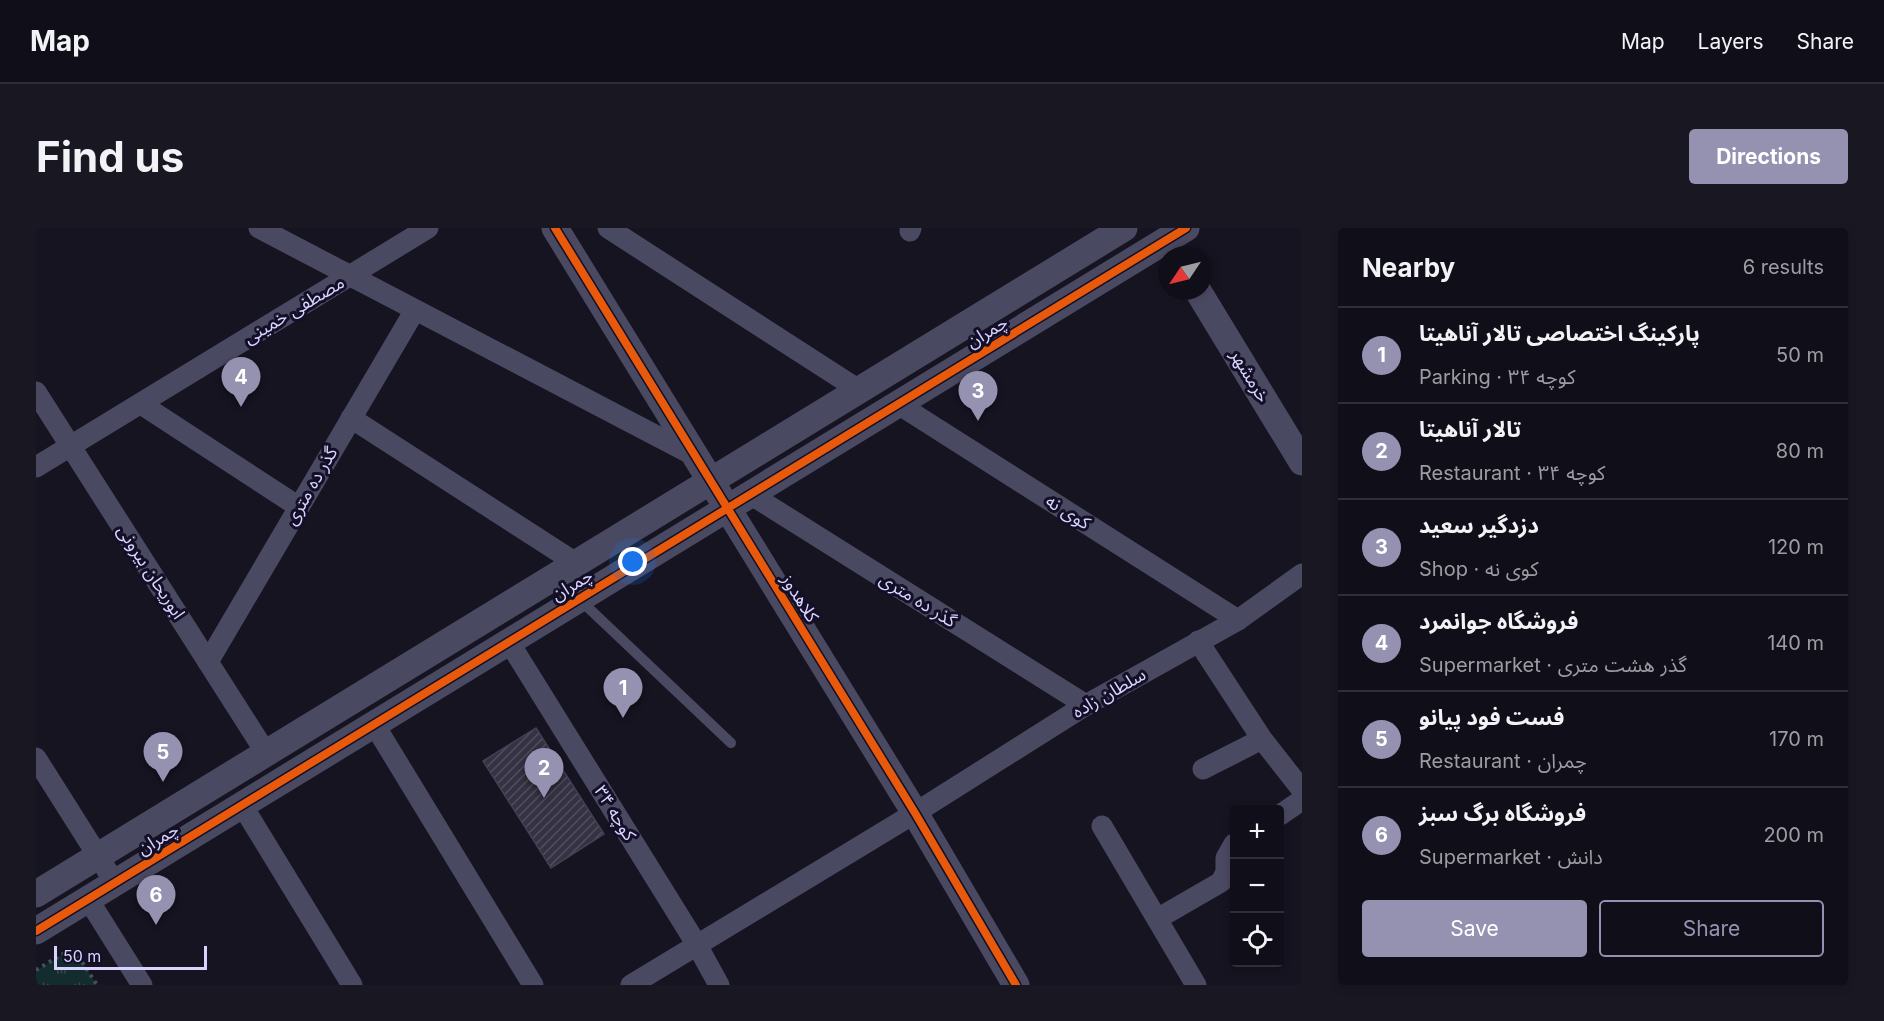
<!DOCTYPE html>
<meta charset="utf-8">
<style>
:root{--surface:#100f19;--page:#191822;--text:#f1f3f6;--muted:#9c9ca2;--line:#302f38;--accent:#9591b1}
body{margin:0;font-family:Inter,"Noto Sans Arabic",sans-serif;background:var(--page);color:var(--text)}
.controls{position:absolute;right:18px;bottom:18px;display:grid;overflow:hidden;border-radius:6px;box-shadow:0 3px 9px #0003}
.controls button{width:54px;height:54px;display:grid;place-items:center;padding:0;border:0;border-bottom:2px solid var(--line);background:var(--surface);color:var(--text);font:30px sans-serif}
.compass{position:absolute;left:1122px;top:18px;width:54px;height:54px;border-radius:50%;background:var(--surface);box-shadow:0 3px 9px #0003;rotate:235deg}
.scale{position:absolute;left:18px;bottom:15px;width:153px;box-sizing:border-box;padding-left:6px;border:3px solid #d9d4ff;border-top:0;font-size:16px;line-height:21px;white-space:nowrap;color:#d9d4ff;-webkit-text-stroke:4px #130f26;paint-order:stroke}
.you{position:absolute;left:597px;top:334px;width:21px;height:21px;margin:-15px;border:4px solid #fff;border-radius:50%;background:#1a73e8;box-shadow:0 0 0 9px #1a73e833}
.badge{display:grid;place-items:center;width:39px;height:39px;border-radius:50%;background:var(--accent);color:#fff;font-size:20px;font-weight:700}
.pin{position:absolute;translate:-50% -50px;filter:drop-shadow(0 2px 3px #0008)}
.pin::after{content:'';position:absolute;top:32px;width:21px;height:18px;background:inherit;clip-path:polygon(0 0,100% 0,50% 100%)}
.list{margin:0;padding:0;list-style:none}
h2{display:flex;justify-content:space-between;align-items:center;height:78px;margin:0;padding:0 24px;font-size:26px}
h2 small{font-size:20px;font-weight:400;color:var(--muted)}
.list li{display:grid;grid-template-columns:39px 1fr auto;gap:18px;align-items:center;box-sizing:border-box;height:96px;padding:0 24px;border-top:2px solid var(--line)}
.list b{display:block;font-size:22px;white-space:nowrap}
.list p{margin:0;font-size:20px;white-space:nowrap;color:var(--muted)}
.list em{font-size:20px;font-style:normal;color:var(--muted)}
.actions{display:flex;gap:12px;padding:18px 24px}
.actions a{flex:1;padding:14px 0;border:2px solid var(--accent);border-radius:6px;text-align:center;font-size:21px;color:var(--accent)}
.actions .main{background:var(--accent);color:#fff}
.icon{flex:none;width:33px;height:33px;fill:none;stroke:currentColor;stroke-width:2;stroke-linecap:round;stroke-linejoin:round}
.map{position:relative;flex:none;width:1266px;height:757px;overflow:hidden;border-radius:6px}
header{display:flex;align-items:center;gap:36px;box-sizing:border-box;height:84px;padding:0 30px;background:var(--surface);border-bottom:2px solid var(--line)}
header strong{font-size:28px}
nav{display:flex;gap:33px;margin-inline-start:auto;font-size:21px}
.intro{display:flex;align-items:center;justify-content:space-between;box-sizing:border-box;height:144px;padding:0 36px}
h1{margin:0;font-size:42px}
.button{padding:15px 27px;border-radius:6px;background:var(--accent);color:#fff;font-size:21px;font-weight:700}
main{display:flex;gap:36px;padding:0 36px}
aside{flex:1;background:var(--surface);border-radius:6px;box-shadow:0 3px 9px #0003}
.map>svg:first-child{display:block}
</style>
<header>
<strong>Map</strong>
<nav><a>Map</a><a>Layers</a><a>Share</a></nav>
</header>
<div class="intro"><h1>Find us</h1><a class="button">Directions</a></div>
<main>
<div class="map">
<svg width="1266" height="757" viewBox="0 0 1266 757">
<defs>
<pattern id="grass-tufts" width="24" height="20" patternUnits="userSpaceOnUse" patternTransform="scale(1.5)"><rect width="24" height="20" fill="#132c2d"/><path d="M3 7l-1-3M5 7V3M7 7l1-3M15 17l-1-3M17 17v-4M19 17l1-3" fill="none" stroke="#354a4c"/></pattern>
<pattern id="building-hatch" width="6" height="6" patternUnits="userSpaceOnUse" patternTransform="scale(1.5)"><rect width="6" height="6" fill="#343243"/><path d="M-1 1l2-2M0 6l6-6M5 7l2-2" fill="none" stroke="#514f5f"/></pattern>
</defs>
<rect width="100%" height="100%" fill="#161421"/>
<polygon fill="url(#grass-tufts)" points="37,720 61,757 0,757 0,743"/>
<polygon fill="url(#building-hatch)" stroke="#433f54" stroke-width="1.5" points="500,500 568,606 515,640 447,533"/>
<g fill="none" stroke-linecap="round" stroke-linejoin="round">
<polyline stroke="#44505f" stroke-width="4" stroke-dasharray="3 4.5" stroke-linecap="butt" points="0,742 37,720 61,757"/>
<polyline stroke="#4a4962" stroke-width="10" points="543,371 695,515"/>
<g stroke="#4a4962" stroke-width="21">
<polyline points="223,0 659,228"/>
<polyline points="572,0 823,162"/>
<polyline points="874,3 875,0"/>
<polyline points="0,164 230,525"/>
<polyline points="105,176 263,279"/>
<polyline points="862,176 1202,392"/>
<polyline points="315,190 540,335"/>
<polyline points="0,239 392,0"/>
<polyline points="714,266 1050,477"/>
<polyline points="1162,413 1226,511 1266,562"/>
<polyline points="473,414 661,717 683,757"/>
<polyline points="172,434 379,82"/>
<polyline points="338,496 497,757"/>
<polyline points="0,530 79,655"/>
<polyline points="1167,541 1226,511"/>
<polyline points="206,577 316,757"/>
<polyline points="1244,587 1266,572"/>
<polyline points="1066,598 1160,757"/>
<polyline points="52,671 106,757"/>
<polyline points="1121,691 1185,654 1190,644 1190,630 1198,616"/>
<polyline points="595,757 879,585 1050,477 1202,392 1266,346"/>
</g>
<g stroke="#4a4962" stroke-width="27">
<polyline points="519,0 879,585 980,757"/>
<polyline points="1162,63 1266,234"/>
<polyline points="0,666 1088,0"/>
<polyline points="0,703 1150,0"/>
</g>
<defs>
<g id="cycleway">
<polyline points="519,0 879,585 980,757"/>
<polyline points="0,703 1150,0"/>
</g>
</defs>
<use href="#cycleway" stroke="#130f26" stroke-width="11"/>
<use href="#cycleway" stroke="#e8590c" stroke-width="8"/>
</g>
<g text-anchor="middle" stroke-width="6" stroke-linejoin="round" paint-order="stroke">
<g font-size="18" fill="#d9d4ff" stroke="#130f26">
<text transform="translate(258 82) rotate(-31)" y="6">مصطفی خمینی</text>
<text transform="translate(951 104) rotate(-31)" y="6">چمران</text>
<text transform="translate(1214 148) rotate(59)" y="6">خرمشهر</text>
<text transform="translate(275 258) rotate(-60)" y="6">گذر ده متری</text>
<text transform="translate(1032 284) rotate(32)" y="6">کوی نه</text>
<text transform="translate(115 344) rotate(57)" y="6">ابوریحان بیرونی</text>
<text transform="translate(536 357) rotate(-31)" y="6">چمران</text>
<text transform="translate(764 370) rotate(58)" y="6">کلاهدوز</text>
<text transform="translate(882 372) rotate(32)" y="6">گذر ده متری</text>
<text transform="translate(1073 465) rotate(-30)" y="6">سلطان زاده</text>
<text transform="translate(579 585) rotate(58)" y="6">کوچه ۳۴</text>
<text transform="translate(122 611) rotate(-31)" y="6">چمران</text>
</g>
</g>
</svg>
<div class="controls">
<button>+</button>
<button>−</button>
<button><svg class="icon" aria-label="locate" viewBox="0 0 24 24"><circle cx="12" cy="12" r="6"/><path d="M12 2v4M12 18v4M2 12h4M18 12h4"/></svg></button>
</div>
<svg class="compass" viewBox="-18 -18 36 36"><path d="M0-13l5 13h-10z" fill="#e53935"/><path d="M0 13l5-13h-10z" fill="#9c9ca2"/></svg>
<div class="scale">50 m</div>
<div class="you"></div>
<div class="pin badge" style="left:587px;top:490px">1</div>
<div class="pin badge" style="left:508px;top:570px">2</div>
<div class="pin badge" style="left:942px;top:193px">3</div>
<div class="pin badge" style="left:205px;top:179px">4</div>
<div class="pin badge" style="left:127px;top:554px">5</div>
<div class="pin badge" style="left:120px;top:697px">6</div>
</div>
<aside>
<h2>Nearby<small>6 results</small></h2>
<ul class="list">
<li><span class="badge">1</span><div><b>پارکینگ اختصاصی تالار آناهیتا</b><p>Parking · کوچه ۳۴</p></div><em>50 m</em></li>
<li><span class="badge">2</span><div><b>تالار آناهیتا</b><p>Restaurant · کوچه ۳۴</p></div><em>80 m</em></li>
<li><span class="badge">3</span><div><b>دزدگیر سعید</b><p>Shop · کوی نه</p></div><em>120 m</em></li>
<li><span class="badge">4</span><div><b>فروشگاه جوانمرد</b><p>Supermarket · گذر هشت متری</p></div><em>140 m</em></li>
<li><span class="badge">5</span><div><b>فست فود پیانو</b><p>Restaurant · چمران</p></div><em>170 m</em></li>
<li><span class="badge">6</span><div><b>فروشگاه برگ سبز</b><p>Supermarket · دانش</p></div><em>200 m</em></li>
</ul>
<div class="actions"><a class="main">Save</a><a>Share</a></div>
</aside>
</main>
